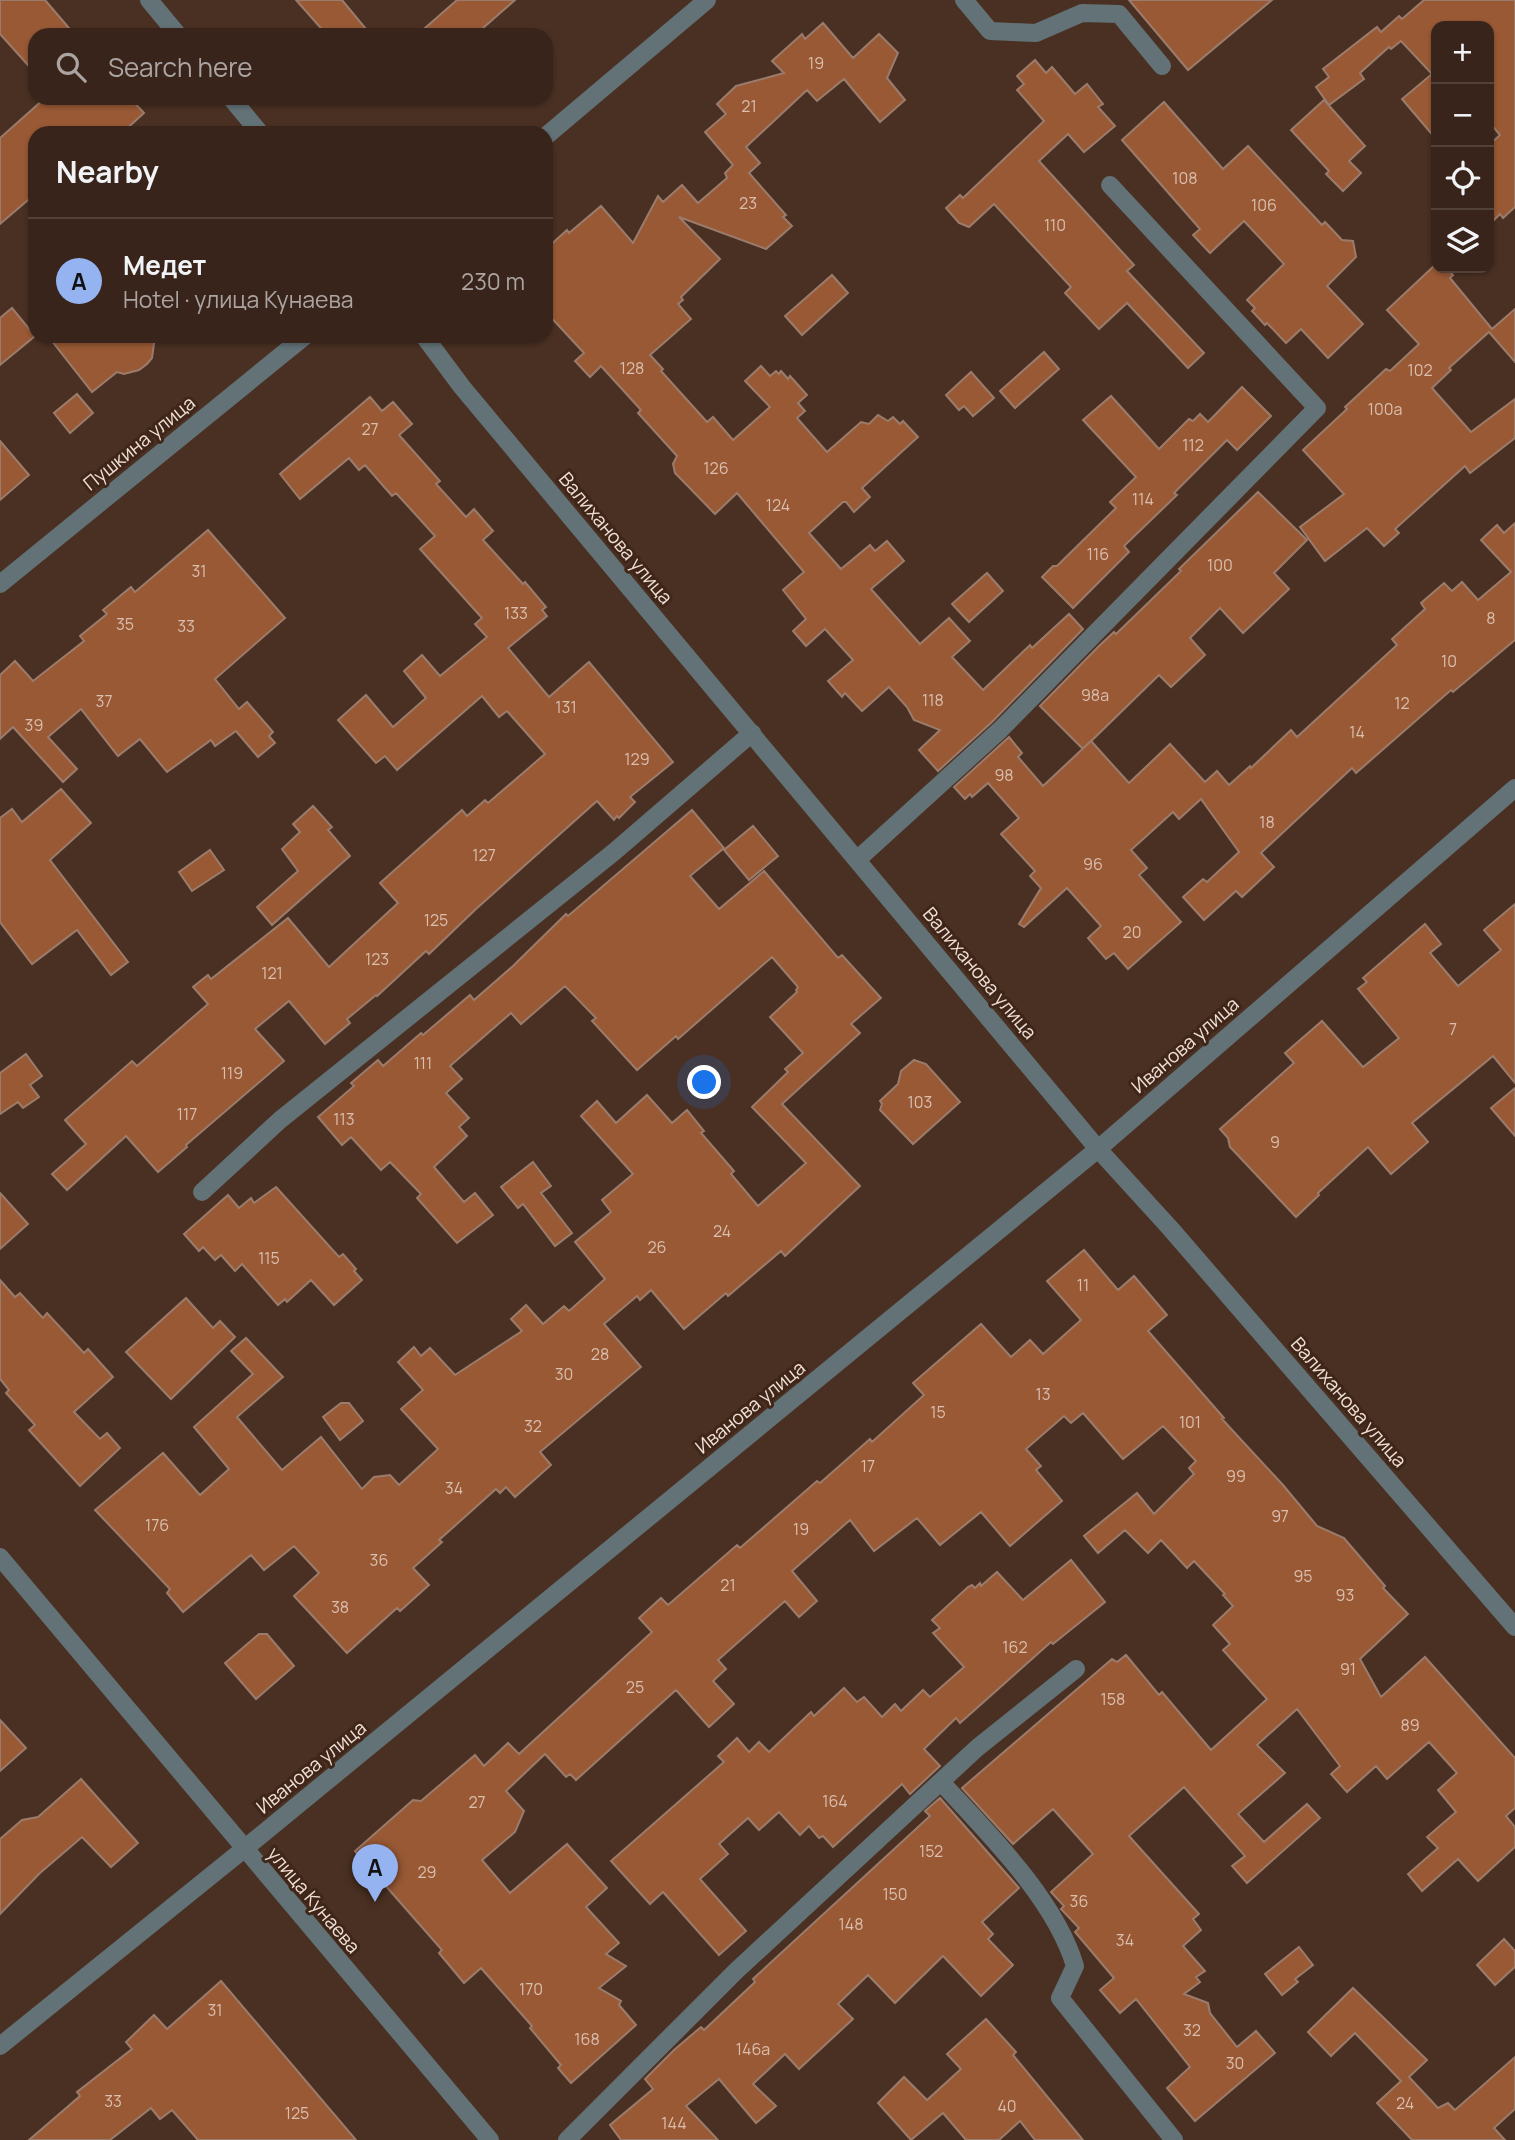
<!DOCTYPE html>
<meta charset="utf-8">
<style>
:root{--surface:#38241a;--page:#433027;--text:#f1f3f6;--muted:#aba4a2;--line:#524139;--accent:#95b2f1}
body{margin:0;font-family:Manrope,sans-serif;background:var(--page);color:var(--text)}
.controls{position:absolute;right:21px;top:21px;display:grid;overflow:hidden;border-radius:14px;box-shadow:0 2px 5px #0004}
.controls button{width:63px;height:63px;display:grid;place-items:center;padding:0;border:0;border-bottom:2px solid var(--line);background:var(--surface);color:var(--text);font:35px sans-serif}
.you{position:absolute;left:705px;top:1083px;width:24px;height:24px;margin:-18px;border:5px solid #fff;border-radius:50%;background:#1a73e8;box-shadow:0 0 0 10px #1a73e833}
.badge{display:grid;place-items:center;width:46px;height:46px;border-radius:50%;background:var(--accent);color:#111;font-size:23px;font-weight:700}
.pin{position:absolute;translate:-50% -58px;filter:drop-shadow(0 2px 4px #0008)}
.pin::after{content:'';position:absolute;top:37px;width:24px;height:21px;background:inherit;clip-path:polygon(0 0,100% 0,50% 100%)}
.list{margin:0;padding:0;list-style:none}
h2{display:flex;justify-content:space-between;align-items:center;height:91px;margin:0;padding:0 28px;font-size:30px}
h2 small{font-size:23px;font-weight:400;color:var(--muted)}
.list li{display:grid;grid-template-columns:46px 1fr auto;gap:21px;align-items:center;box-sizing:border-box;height:126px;padding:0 28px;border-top:2px solid var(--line)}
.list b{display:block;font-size:26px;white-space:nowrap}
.list p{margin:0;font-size:23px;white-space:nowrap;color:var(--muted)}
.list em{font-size:23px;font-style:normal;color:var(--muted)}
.icon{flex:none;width:38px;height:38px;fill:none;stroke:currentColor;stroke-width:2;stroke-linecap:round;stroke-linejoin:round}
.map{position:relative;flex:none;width:1515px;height:2140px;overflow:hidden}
.search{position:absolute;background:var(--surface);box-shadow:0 2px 5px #0004;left:28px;top:28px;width:525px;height:77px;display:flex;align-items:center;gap:18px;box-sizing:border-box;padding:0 24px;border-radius:21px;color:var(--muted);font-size:26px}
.panel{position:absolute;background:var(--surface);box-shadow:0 2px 5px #0004;left:28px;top:126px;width:525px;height:217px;border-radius:21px}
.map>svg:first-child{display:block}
</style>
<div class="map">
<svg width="1515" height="2140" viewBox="0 0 1515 2140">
<rect width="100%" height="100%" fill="#4a3022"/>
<g fill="#995935" stroke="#9b7c6c" stroke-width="2">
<polygon points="0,0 45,0 75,35 35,35 35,73 0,34"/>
<polygon points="296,0 342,0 371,35 327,35"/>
<polygon points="457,0 515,0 475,35 417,35"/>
<polygon points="1129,0 1272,0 1188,70"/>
<polygon points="1424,0 1515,0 1515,207 1503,218 1500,214 1489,225 1489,145 1500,135 1489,122 1489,26 1436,26 1436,139 1402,99 1432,74 1401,41 1391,49 1389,47 1360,73 1364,79 1329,105 1316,87 1329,77 1323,69 1377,27 1381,32 1399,16 1402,19"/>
<polygon points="823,23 853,58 879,34 898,53 887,78 905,100 880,122 844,79 817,101 807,90 746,147 760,163 749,173 786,215 783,217 792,226 766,249 679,217 720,259 681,297 683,300 678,304 691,319 650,355 663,369 661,371 707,422 713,417 733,440 770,407 745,381 761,366 770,376 776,371 779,374 781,371 788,379 790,376 807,395 798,403 805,411 797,418 827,452 861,422 869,424 878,415 888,421 893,417 900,424 903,421 918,437 862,488 870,497 854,512 846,502 843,502 809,533 841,569 870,545 875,551 887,541 904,561 871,589 920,644 949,618 970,641 952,657 983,690 1030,645 1032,648 1069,614 1083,629 992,722 938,771 919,750 940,730 914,720 907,707 889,687 862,711 845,693 842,697 828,681 853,660 825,629 806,646 793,631 806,619 783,590 804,572 737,493 715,514 675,473 673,464 677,456 638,413 641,410 601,366 590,377 575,361 584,353 546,312 546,249 567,230 569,233 601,206 633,243 658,196 663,202 682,185 698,203 727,178 725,173 733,165 705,132 726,114 717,104 736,86 784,73 772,61 802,34 805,39"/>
<polygon points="1035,60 1046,73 1052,67 1075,94 1087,84 1103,104 1098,107 1115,126 1084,152 1068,134 1039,161 1134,265 1127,271 1204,353 1188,368 1127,303 1099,329 1065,293 1071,287 994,204 969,227 959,223 946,208 960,195 963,198 1044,121 1017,90 1024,84 1017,76"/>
<polygon points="45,98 130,98 144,113 122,133 35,133 35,194 0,224 0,138"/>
<polygon points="1324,100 1365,146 1349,161 1361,173 1343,191 1326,174 1329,171 1291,130"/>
<polygon points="1164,102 1223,169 1248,146 1322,225 1325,222 1342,240 1353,241 1356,257 1327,286 1363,324 1328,358 1301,329 1286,343 1267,323 1265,325 1252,311 1255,308 1247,300 1284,264 1244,221 1210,253 1193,235 1200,229 1122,140"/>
<polygon points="1436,264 1436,268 1446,268 1453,275 1450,278 1492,329 1515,309 1515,362 1489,332 1449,368 1451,370 1432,388 1471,432 1515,399 1515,438 1470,473 1465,466 1395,529 1399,533 1384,546 1367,528 1325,561 1300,527 1344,494 1303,450 1347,409 1345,407 1386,369 1390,371 1419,344 1387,310"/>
<polygon points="832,275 848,293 802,335 785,316"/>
<polygon points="12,308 35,336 0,365 0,318"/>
<polygon points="48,336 155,336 152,358 147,364 139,370 124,374 117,372 92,392"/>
<polygon points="1044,352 1059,369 1015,408 1000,391"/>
<polygon points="971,372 994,398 973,416 964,406 959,410 946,395"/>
<polygon points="1242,387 1271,416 1237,450 1227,440 1174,493 1177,495 1124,546 1129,552 1073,608 1042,577 1053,566 1057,566 1063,560 1116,508 1110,502 1136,477 1083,420 1111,396 1159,449 1189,419 1193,421 1200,414 1208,422"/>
<polygon points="77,394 93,413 70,433 54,413"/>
<polygon points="370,397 382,411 393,402 412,424 399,435 440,481 436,484 466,517 474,509 493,531 483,540 523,584 525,582 546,607 542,610 547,616 508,648 549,697 589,662 673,762 630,797 635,802 619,818 617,816 614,820 597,801 476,909 429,954 426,951 377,996 376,995 347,1019 350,1023 325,1044 289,1001 255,1029 284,1061 186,1145 187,1147 158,1172 126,1136 67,1190 52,1174 86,1144 65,1120 132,1061 137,1066 208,1004 193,987 208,975 211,979 288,918 329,967 398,903 380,883 462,810 467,816 485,800 488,803 545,754 507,711 499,717 482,696 397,770 385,756 376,763 338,720 366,695 393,727 426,698 404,671 422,655 440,676 487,637 475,624 482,618 420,549 435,536 396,493 392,496 365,465 359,470 349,458 300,499 280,474"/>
<polygon points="0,441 29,475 0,500"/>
<polygon points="1258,492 1307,540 1274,573 1289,589 1243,633 1220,608 1190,638 1205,655 1171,687 1159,675 1083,749 1040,706 1099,646 1114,632 1116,634 1181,571 1179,569"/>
<polygon points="1515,523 1515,640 1453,692 1451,690 1356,773 1352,768 1261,853 1274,867 1242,897 1236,891 1204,920 1183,897 1203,879 1207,882 1239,852 1201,799 1179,819 1173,812 1131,850 1147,868 1139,875 1181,922 1128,969 1114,953 1106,959 1088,938 1101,926 1067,888 1024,927 1019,924 1041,888 1030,876 1035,871 1001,834 1019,818 988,783 972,797 970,794 965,799 954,787 1009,737 1022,753 1018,757 1043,786 1091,741 1129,783 1170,744 1205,782 1217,771 1229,785 1250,766 1251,768 1291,730 1297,737 1397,645 1392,639 1425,609 1421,603 1444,583 1452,591 1462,582 1478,600 1511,572 1481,540 1497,525 1504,533"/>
<polygon points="208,530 285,618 215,679 239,709 247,702 273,732 269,736 275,743 258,757 236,731 215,746 211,740 167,772 140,739 118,756 81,709 48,737 77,769 63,782 13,727 0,739 0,675 15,661 33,681 84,641 80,636 107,614 103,610 131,587 135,592"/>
<polygon points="987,573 1003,591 969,622 952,604"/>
<polygon points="61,789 91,823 50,860 128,962 111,975 77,930 32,964 0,922 0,818 12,809 22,822"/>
<polygon points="313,806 332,827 328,830 350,856 272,925 257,907 298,871 282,849 300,832 293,824"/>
<polygon points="692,810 724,848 690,876 719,909 764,871 838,958 842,955 881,998 851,1024 860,1033 782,1104 860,1186 785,1256 781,1251 728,1296 726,1293 684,1329 651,1290 640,1300 637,1296 604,1324 641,1367 540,1452 551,1465 515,1497 506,1487 500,1493 496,1489 439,1540 442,1542 413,1568 429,1585 400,1611 397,1608 347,1653 294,1596 319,1573 294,1546 264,1570 251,1555 183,1612 167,1593 170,1589 95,1510 163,1453 200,1495 229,1469 194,1427 253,1374 231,1351 246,1338 283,1377 237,1417 282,1470 321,1437 362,1489 374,1477 390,1475 399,1485 438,1449 401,1409 423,1390 398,1362 414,1347 421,1356 430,1348 455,1375 522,1331 511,1319 526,1305 543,1324 564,1306 569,1311 605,1279 575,1242 611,1212 602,1200 633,1174 581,1116 597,1101 616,1123 647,1095 672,1123 687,1110 704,1131 701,1133 734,1171 731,1174 758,1206 806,1163 752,1107 788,1072 785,1069 803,1053 770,1017 797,992 796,990 798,987 772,957 678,1039 676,1036 637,1070 592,1021 596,1018 565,986 521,1024 511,1013 450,1066 462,1079 446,1093 469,1118 459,1127 467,1136 434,1167 464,1202 475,1193 493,1215 457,1243 417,1198 421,1194 390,1162 381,1170 351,1137 342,1145 318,1117 354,1086 351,1083 378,1060 383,1066 421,1033 423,1035 470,995 474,1000 513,966 566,914 568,916"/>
<polygon points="753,826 778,856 749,880 724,850"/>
<polygon points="210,850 224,870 192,891 179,872"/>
<polygon points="1515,904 1515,1083 1493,1056 1412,1123 1428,1142 1391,1174 1368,1147 1318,1193 1319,1195 1296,1217 1230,1147 1228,1138 1220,1129 1294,1063 1285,1053 1322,1021 1363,1067 1399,1038 1358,989 1367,982 1363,978 1425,924 1441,944 1430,953 1458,986 1501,950 1484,930"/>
<polygon points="26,1054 42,1076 30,1085 39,1097 23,1108 18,1102 0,1114 0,1073"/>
<polygon points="914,1060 926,1064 960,1102 913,1144 880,1110 882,1104 880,1101 898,1084 901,1071"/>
<polygon points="1515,1088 1515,1136 1491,1108"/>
<polygon points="533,1162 551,1186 541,1193 572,1233 555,1246 523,1204 518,1208 501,1187"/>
<polygon points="276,1187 339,1257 343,1254 356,1269 354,1271 362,1280 334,1305 311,1280 287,1302 285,1299 278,1305 242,1264 235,1271 221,1255 215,1260 203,1247 199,1251 184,1234 228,1195 239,1208 251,1198 254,1203"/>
<polygon points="0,1193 28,1224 0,1249"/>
<polygon points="1084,1250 1118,1290 1134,1276 1167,1315 1148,1331 1224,1418 1222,1419 1283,1485 1317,1526 1344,1538 1385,1586 1383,1588 1408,1614 1360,1659 1381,1697 1425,1657 1515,1758 1515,1808 1506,1816 1515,1827 1515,1847 1478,1881 1458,1859 1422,1891 1408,1874 1438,1848 1427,1837 1456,1812 1438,1790 1457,1773 1429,1742 1387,1779 1376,1766 1347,1792 1331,1774 1340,1766 1297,1709 1257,1745 1285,1773 1238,1814 1264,1842 1307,1804 1320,1818 1247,1883 1232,1866 1245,1856 1184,1787 1129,1836 1199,1914 1193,1919 1201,1930 1183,1946 1205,1971 1196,1977 1200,1982 1184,1994 1208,2003 1210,2013 1237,2047 1256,2031 1275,2053 1195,2121 1167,2088 1190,2067 1136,1999 1120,2013 1100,1990 1114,1978 1075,1932 1079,1928 1061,1909 1064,1906 1051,1892 1093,1854 1053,1809 1013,1844 962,1788 1112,1659 1117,1662 1126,1655 1159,1695 1162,1692 1211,1750 1267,1699 1223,1650 1230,1644 1213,1625 1233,1606 1223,1595 1225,1594 1194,1561 1187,1568 1161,1540 1148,1553 1125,1530 1098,1553 1084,1536 1137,1493 1154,1514 1194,1474 1189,1468 1196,1461 1163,1426 1123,1459 1083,1413 1071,1423 1064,1416 1026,1449 1041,1466 1036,1470 1062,1501 1010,1546 981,1512 940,1545 917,1518 874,1551 850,1520 792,1571 817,1601 799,1617 785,1601 718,1660 726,1669 713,1681 734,1704 709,1727 676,1690 576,1780 570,1774 566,1777 545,1754 506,1791 524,1811 515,1832 482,1860 510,1893 567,1844 607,1888 586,1907 619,1943 606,1954 626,1966 599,1988 621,2001 619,2005 636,2025 571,2083 558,2068 561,2065 530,2028 532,2026 481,1968 464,1983 439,1953 442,1950 355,1851 413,1800 421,1801 475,1755 484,1766 508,1743 519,1754 652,1632 639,1618 661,1598 668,1605 737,1545 740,1548 817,1481 820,1483 870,1439 872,1442 924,1395 913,1383 981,1324 1011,1357 1030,1340 1043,1354 1081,1320 1047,1281"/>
<polygon points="0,1280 15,1297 20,1293 43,1318 47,1313 84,1353 88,1349 113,1377 74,1412 100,1439 107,1433 120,1448 80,1486 29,1430 35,1425 6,1393 9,1390 0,1379"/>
<polygon points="186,1298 213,1328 220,1321 235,1337 171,1399 126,1352"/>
<polygon points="341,1403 349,1403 363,1421 340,1440 323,1417"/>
<polygon points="1071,1560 1105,1602 1053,1644 1051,1642 960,1723 956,1718 924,1749 940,1766 910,1794 902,1784 833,1847 823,1836 819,1838 809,1826 800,1835 779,1812 759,1830 748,1818 719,1844 728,1854 700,1879 746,1931 719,1955 663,1892 650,1904 611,1861 724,1762 718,1756 737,1738 749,1752 759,1742 769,1752 811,1712 814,1716 844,1688 857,1702 864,1697 882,1717 895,1704 901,1711 923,1690 930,1697 964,1667 933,1633 940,1628 932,1620 968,1587 972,1585 975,1588 980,1583 981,1586 997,1572 1023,1600"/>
<polygon points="259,1634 267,1634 294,1666 256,1699 225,1663"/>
<polygon points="0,1720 26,1748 0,1771"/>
<polygon points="81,1779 138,1843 111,1867 82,1837 40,1873 0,1914 0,1839 22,1820 38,1817"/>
<polygon points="940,1798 1019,1888 982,1922 993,1934 988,1939 1013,1965 981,1996 943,1956 895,2003 868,1975 838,2004 853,2019 799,2069 785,2054 753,2084 776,2106 756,2123 719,2079 686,2106 718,2140 621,2140 610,2125 653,2089 645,2079 674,2050 701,2027 704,2030 755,1982 753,1979 930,1816 925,1811"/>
<polygon points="1504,1939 1515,1951 1515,1967 1495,1985 1477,1965"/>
<polygon points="1299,1947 1313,1965 1295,1979 1298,1982 1282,1995 1265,1974"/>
<polygon points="221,1981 356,2140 198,2140 172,2110 160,2119 151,2108 110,2140 29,2140 80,2096 77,2092 132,2049 126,2042 154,2015 167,2029"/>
<polygon points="1353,1988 1427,2060 1409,2077 1438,2108 1448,2103 1455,2110 1515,2057 1515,2109 1494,2128 1505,2140 1412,2140 1377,2103 1401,2081 1355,2033 1331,2056 1308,2032"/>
<polygon points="986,2019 1016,2052 1013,2055 1083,2140 1035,2140 1020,2121 999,2140 966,2140 943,2113 911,2140 878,2103 904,2077 927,2100 961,2069 947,2054"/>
</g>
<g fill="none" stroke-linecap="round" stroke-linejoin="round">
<g stroke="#627277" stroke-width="18">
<polyline points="149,0 178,35"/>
<polyline points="964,0 990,31 1036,33 1082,13 1119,14 1162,66"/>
<polyline points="231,98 260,133"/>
<polyline points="546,136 707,0"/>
<polyline points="424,336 462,387 1098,1149 1170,1228 1515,1627"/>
<polyline points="0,584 305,336"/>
<polyline points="858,859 1000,730 1317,408 1110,185"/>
<polyline points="202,1192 280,1120 614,852 752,733"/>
<polyline points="0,1557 490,2140"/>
<path d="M 941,1782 C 988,1833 1055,1899 1075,1966 L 1060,1998 L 1174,2140"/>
<polyline points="0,2046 244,1849 1098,1149 1515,788"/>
<polyline points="567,2140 736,1971 977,1748 1076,1669"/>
</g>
</g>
<g text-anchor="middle" stroke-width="6" stroke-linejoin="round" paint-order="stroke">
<g font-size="16" fill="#dabeae">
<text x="816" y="69">19</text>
<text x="749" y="112">21</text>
<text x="1185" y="184">108</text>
<text x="748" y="209">23</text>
<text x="1264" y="211">106</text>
<text x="1055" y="231">110</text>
<text x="632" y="374">128</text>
<text x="1420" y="376">102</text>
<text x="1385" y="415">100а</text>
<text x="370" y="435">27</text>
<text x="1193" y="451">112</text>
<text x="716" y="474">126</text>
<text x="1143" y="505">114</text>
<text x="778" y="511">124</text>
<text x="1098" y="560">116</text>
<text x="1220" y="571">100</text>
<text x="199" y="577">31</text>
<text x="516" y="619">133</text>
<text x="1491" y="624">8</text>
<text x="125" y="630">35</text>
<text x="186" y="632">33</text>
<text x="1449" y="667">10</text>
<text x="1095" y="701">98а</text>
<text x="933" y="706">118</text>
<text x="104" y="707">37</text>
<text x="1402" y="709">12</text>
<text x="566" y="713">131</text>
<text x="34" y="731">39</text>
<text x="1357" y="738">14</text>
<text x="637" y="765">129</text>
<text x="1004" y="781">98</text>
<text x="1267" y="828">18</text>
<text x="484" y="861">127</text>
<text x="1093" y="870">96</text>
<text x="436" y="926">125</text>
<text x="1132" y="938">20</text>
<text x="377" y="965">123</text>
<text x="272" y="979">121</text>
<text x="1453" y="1035">7</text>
<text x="423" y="1069">111</text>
<text x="232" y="1079">119</text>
<text x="920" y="1108">103</text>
<text x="187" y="1120">117</text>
<text x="344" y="1125">113</text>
<text x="1275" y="1148">9</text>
<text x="722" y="1237">24</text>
<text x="657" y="1253">26</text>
<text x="269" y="1264">115</text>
<text x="1083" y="1291">11</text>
<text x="600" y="1360">28</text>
<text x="564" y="1380">30</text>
<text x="1043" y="1400">13</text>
<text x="938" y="1418">15</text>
<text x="1190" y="1428">101</text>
<text x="533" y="1432">32</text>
<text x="868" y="1472">17</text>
<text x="1236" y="1482">99</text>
<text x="454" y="1494">34</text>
<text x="1280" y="1522">97</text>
<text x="157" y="1531">176</text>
<text x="801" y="1535">19</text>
<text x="379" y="1566">36</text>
<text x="1303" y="1582">95</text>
<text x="728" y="1591">21</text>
<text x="1345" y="1601">93</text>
<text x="340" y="1613">38</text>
<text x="1015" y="1653">162</text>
<text x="1348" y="1675">91</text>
<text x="635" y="1693">25</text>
<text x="1113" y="1705">158</text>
<text x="1410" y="1731">89</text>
<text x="835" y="1807">164</text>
<text x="477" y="1808">27</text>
<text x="931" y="1857">152</text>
<text x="427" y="1878">29</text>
<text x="895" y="1900">150</text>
<text x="1079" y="1907">36</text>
<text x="851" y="1930">148</text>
<text x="1125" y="1946">34</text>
<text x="531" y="1995">170</text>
<text x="215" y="2016">31</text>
<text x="1192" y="2036">32</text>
<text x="587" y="2045">168</text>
<text x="753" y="2055">146а</text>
<text x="1235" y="2069">30</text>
<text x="113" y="2107">33</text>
<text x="1405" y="2109">24</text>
<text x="1007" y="2112">40</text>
<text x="297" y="2119">125</text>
<text x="674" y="2129">144</text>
</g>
<g font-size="19" fill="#f0dfd6" stroke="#3f2618">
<text transform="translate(139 443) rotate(-39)" y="7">Пушкина улица</text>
<text transform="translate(616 538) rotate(50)" y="7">Валиханова улица</text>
<text transform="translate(980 973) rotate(50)" y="7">Валиханова улица</text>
<text transform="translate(1185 1045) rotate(-41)" y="7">Иванова улица</text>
<text transform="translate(1349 1402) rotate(49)" y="7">Валиханова улица</text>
<text transform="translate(750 1407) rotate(-39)" y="7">Иванова улица</text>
<text transform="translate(311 1767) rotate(-39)" y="7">Иванова улица</text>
<text transform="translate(314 1900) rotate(50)" y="7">улица Кунаева</text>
</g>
</g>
</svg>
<div class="controls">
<button>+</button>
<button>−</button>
<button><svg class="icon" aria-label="locate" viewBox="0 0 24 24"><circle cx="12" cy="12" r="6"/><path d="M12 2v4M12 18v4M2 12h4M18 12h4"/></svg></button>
<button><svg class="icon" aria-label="layers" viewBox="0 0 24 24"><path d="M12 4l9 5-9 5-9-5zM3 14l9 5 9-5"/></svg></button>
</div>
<div class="you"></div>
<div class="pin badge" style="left:375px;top:1902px">A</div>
<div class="search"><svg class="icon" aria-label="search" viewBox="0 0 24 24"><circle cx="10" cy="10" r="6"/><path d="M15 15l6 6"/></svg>Search here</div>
<section class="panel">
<h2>Nearby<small></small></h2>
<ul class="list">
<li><span class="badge">A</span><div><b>Медет</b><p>Hotel · улица Кунаева</p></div><em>230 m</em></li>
</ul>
</section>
</div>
